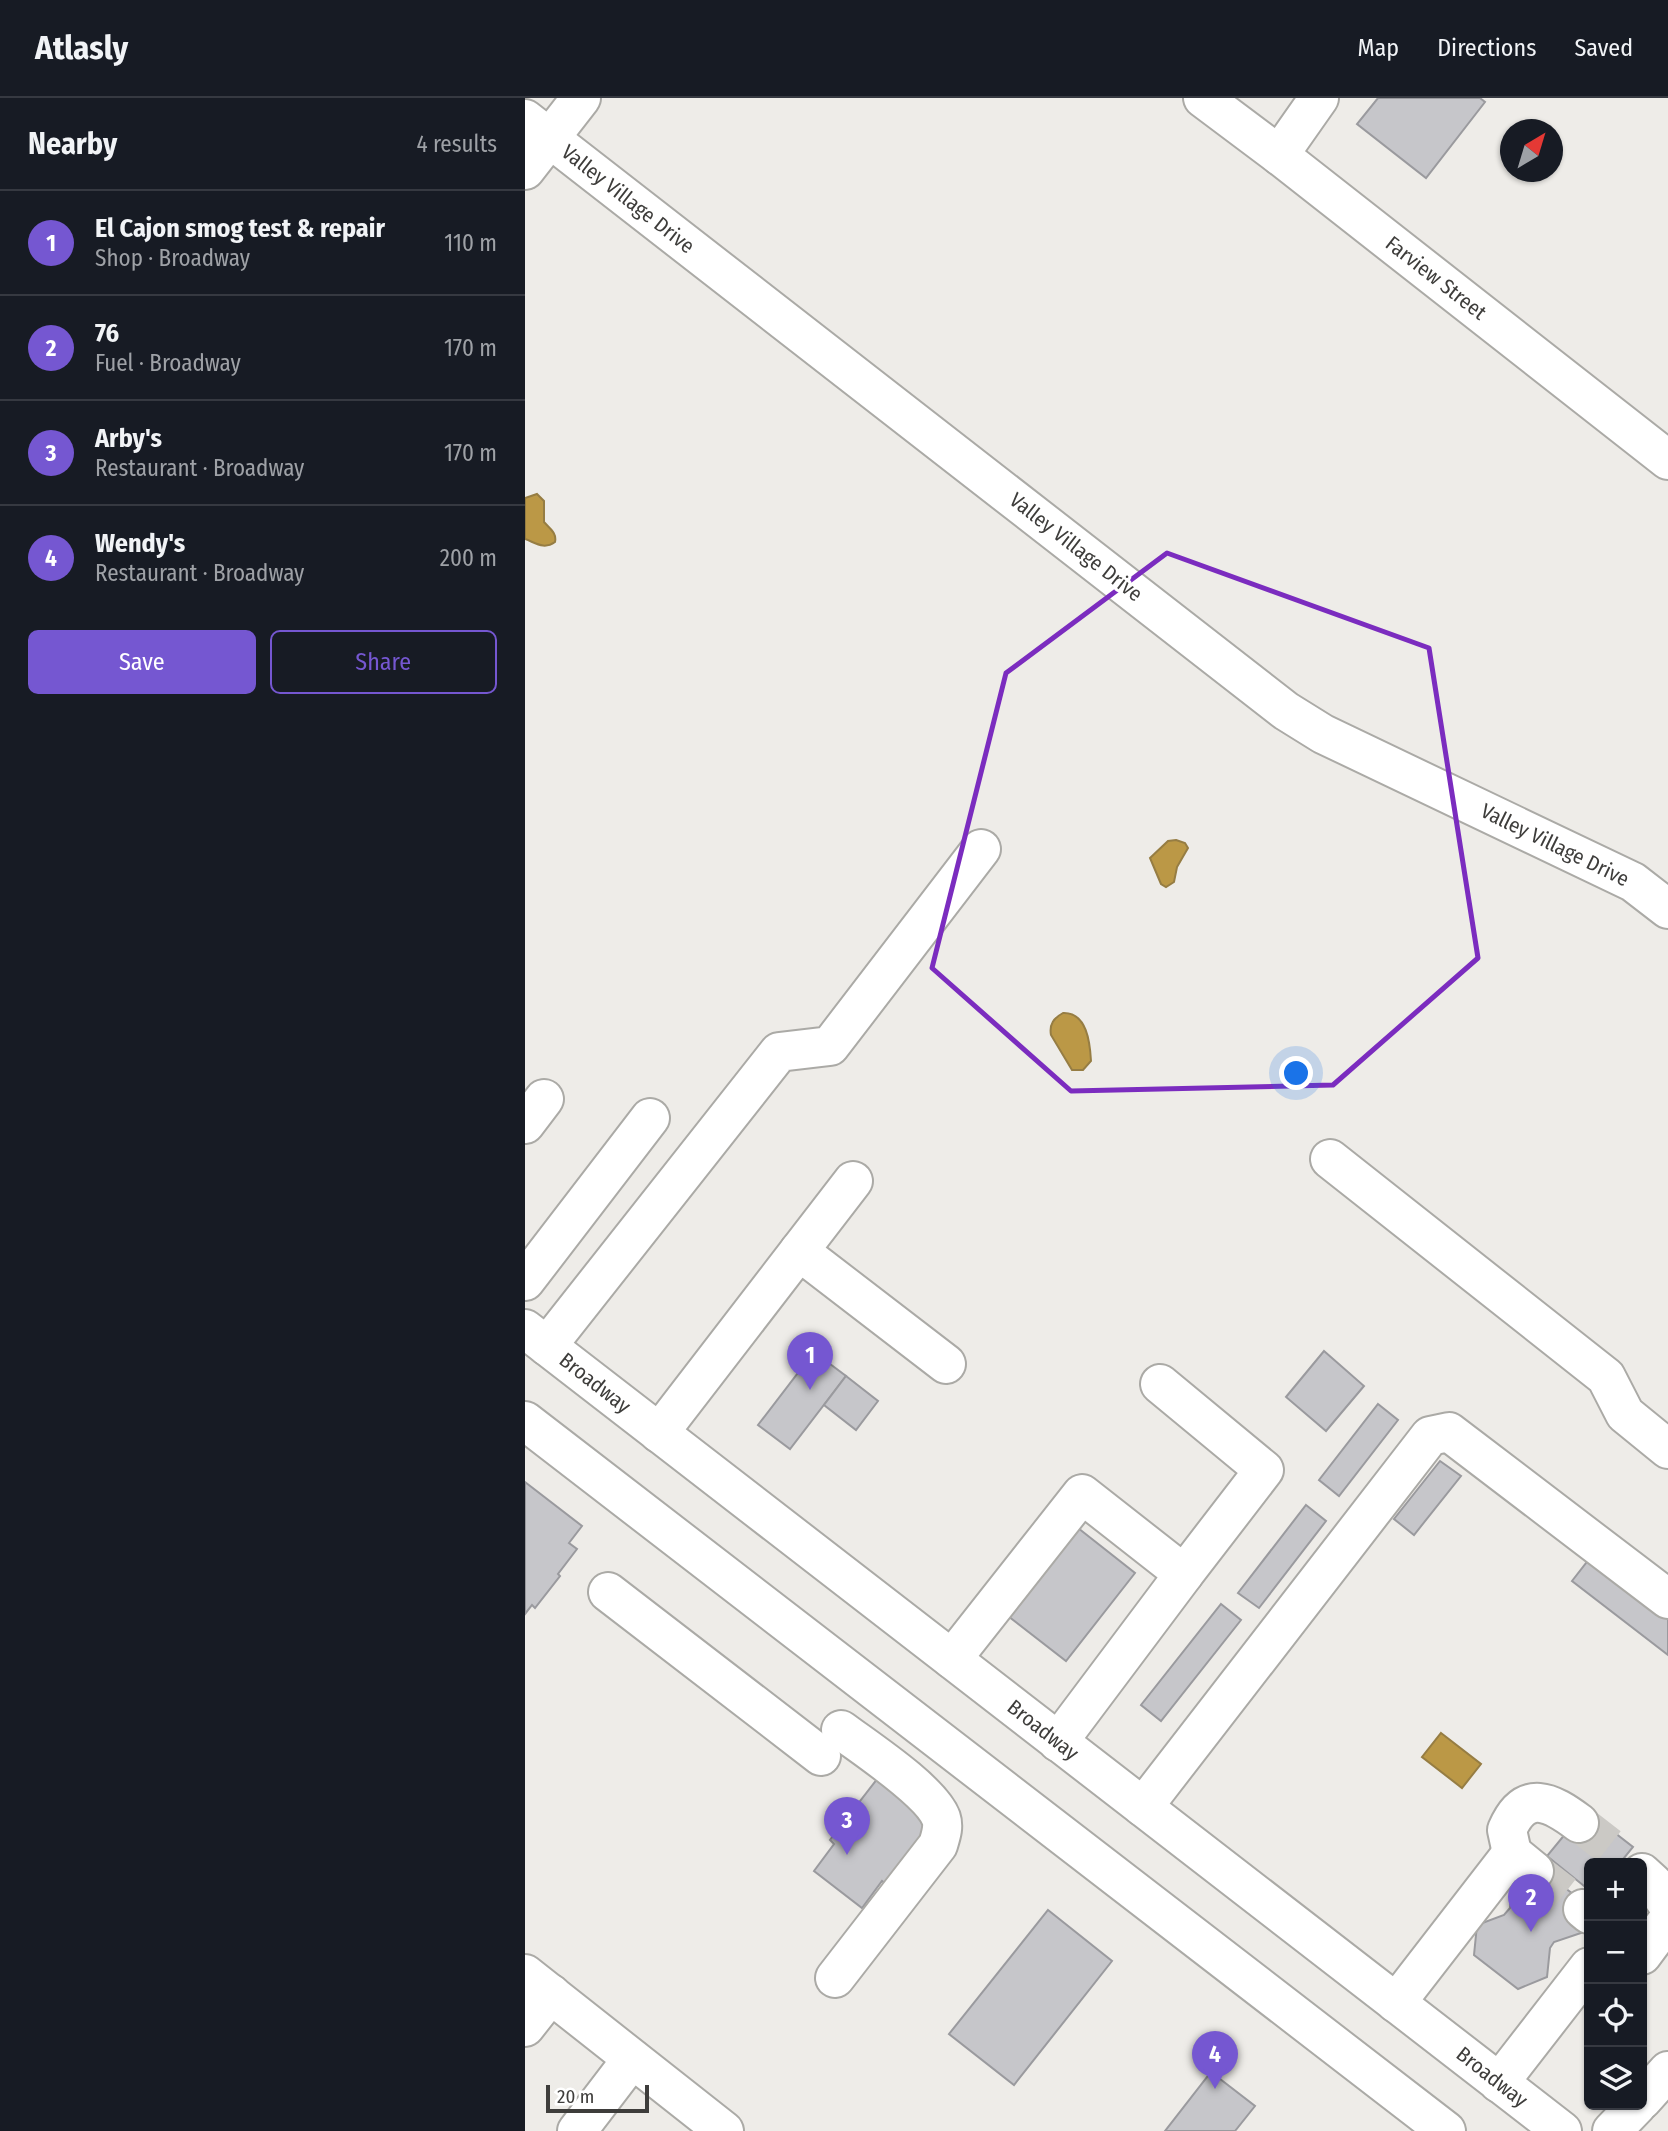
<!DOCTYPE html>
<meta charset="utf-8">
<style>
:root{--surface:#171b24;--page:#242831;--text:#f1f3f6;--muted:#9ea1a6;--line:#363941;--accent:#7557d1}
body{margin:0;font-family:"Fira Sans Condensed",sans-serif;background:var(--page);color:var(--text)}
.controls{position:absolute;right:21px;bottom:21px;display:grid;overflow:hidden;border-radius:10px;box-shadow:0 2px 5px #0004}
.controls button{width:63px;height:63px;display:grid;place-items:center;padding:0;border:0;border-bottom:2px solid var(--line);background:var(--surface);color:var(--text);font:35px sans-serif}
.compass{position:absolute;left:975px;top:21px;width:63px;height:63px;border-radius:50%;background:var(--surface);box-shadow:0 2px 5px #0004;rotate:38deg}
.scale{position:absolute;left:21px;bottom:18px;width:103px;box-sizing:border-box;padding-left:7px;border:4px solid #3e3d3b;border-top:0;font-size:19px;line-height:24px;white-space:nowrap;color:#3e3d3b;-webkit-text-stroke:5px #fff;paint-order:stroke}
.you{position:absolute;left:772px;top:976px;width:24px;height:24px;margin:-18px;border:5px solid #fff;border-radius:50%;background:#1a73e8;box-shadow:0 0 0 10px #1a73e833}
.badge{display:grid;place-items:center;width:46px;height:46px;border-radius:50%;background:var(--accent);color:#fff;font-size:23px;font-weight:700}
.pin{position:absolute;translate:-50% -58px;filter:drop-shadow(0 2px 4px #0008)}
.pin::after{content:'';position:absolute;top:37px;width:24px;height:21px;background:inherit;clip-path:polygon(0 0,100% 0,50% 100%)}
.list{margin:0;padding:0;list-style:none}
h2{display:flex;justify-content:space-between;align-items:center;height:91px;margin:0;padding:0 28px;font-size:30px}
h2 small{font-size:23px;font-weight:400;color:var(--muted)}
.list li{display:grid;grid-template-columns:46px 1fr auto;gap:21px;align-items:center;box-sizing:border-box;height:105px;padding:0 28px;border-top:2px solid var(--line)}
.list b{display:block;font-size:26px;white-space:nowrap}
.list p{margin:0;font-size:23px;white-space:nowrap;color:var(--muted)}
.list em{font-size:23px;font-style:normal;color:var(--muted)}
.actions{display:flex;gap:14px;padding:21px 28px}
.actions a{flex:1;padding:16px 0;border:2px solid var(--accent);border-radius:10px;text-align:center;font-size:24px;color:var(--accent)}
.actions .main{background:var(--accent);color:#fff}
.icon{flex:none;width:38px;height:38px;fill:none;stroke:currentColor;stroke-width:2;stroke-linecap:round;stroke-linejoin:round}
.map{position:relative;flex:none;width:1143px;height:2033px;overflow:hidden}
header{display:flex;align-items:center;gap:42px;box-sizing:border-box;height:98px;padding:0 35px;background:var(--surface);border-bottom:2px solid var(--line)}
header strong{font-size:33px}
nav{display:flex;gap:38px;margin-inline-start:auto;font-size:24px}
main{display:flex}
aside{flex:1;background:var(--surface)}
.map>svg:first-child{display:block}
</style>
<header>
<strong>Atlasly</strong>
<nav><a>Map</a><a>Directions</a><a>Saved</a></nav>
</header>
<main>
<aside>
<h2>Nearby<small>4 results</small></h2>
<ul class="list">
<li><span class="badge">1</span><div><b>El Cajon smog test &amp; repair</b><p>Shop · Broadway</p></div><em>110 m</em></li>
<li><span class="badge">2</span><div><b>76</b><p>Fuel · Broadway</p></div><em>170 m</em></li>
<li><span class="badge">3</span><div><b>Arby's</b><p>Restaurant · Broadway</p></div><em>170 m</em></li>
<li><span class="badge">4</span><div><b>Wendy's</b><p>Restaurant · Broadway</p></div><em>200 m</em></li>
</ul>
<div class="actions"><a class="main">Save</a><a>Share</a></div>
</aside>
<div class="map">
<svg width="1143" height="2033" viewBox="0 0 1143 2033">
<rect width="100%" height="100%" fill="#eeece8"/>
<g fill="#bb9846" stroke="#967d43" stroke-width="2">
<path d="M 12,396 L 19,403 L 19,424 C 25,431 32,435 30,444 C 19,452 11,445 0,441 L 0,400 Z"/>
<polygon points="651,742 660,745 663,750 652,769 649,784 641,789 636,786 625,760 643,743"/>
<path d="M 538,915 C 562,914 565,945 566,963 L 558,972 L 547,972 L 526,937 C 524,926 529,920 538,915 Z"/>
<polygon points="916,1635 956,1666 937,1690 897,1659"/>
</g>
<g fill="#c6c6ca" stroke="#9a9a9e" stroke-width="2">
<polygon points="853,0 955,0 960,4 901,80 832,26"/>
<polygon points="799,1253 839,1288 801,1333 761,1299"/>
<polygon points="289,1254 321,1278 265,1351 233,1327"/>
<polygon points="321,1278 353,1303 331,1332 299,1307"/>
<polygon points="853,1306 873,1322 814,1398 794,1382"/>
<polygon points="915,1363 936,1378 889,1437 869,1421"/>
<polygon points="0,1384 57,1428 44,1445 52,1451 33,1476 35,1478 10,1510 7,1507 0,1516"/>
<polygon points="781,1407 801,1423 734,1510 713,1495"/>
<polygon points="553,1430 610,1475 541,1563 483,1518"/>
<polygon points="1065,1460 1143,1520 1143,1557 1047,1483"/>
<polygon points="696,1506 716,1522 636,1623 616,1607"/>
<polygon points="356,1676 413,1720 362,1787 357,1783 337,1810 289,1773 309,1746 305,1742"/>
<polygon points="1063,1714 1108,1749 1095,1765 1064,1765 1064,1792 1022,1758 1041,1735"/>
<polygon points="1014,1771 1059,1804 1056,1835 1029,1844 1025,1850 1022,1879 993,1891 949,1857 952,1827 979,1817 985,1810 987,1784"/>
<polygon points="523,1812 587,1863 489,1987 424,1936"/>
<polygon points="686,1974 730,2008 710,2033 640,2033"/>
</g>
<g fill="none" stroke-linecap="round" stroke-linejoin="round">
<g stroke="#cbc9c5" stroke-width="38" stroke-dasharray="38 19" stroke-linecap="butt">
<polyline points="1054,1725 1099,1760"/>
<polyline points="1009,1773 1058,1811"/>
</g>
<defs>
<g id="minor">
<polyline points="678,0 754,57 1143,362"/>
<polyline points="0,21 761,613 798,636 1108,784 1143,811"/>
<polyline points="754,57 794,0"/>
<polyline points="0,72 56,0"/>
<polyline points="0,1026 19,1001"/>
<polyline points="805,1061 1081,1279 1100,1316 1143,1351"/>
<polyline points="274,1153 421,1266"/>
<polyline points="0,1183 125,1020"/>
<polyline points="22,1248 254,954 305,948 456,751"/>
<polyline points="635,1286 739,1372 659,1476"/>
<polyline points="134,1335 328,1083"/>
<polyline points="83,1494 296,1658"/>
<polyline points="427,1561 557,1396 659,1476 533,1644"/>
<polyline points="618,1709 905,1338 924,1334 1143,1501"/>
<path d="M 987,1755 L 982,1732 C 1000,1690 1026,1704 1054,1725"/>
<polyline points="1117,1775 1128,1785 1143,1807"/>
<polyline points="1058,1811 1064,1816"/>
<polyline points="1117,1857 1143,1822"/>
<polyline points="0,1876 199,2033"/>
<path d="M 310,1880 L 413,1747 C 416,1737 419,1729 416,1720 C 406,1693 340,1650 316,1632"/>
<polyline points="871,1905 987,1755 1009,1773"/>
<polyline points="0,1929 26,1896"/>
<polyline points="974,1985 1064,1869"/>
<polyline points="52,2033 107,1961"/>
</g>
<g id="major">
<polyline points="0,1231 1037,2033"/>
<polyline points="0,1323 921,2033"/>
<polyline points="1117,2002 1143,1973"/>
<polyline points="1087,2033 1112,2007"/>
</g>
</defs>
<use href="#minor" stroke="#abaaa6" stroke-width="42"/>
<use href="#major" stroke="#abaaa6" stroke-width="42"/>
<use href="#minor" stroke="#fff" stroke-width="38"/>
<use href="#major" stroke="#fff" stroke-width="38"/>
</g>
<path fill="none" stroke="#7b2cbf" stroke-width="5" stroke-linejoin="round" d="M 642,455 L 904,550 L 953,860 L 808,987 L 546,993 L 407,870 L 481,575 Z"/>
<g text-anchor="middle" stroke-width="6" stroke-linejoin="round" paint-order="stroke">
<g font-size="21" fill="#3e3d3b" stroke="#fff">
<text transform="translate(103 101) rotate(38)" y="7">Valley Village Drive</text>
<text transform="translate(911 180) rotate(38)" y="7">Farview Street</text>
<text transform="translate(551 449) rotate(38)" y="7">Valley Village Drive</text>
<text transform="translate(1030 747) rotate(26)" y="7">Valley Village Drive</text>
<text transform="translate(70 1285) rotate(38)" y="7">Broadway</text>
<text transform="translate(518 1632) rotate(38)" y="7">Broadway</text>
<text transform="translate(967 1979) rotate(38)" y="7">Broadway</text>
</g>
</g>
</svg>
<div class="controls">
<button>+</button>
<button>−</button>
<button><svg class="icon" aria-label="locate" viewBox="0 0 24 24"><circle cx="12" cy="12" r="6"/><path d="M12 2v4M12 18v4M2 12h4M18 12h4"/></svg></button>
<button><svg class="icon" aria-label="layers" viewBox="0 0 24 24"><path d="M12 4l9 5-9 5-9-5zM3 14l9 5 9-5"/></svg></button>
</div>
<svg class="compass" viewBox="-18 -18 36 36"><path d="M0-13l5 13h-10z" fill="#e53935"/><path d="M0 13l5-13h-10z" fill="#9ea1a6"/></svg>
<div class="scale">20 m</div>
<div class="you"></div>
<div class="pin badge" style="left:285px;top:1292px">1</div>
<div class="pin badge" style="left:1006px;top:1834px">2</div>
<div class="pin badge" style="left:322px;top:1757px">3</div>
<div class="pin badge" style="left:690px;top:1991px">4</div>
</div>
</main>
